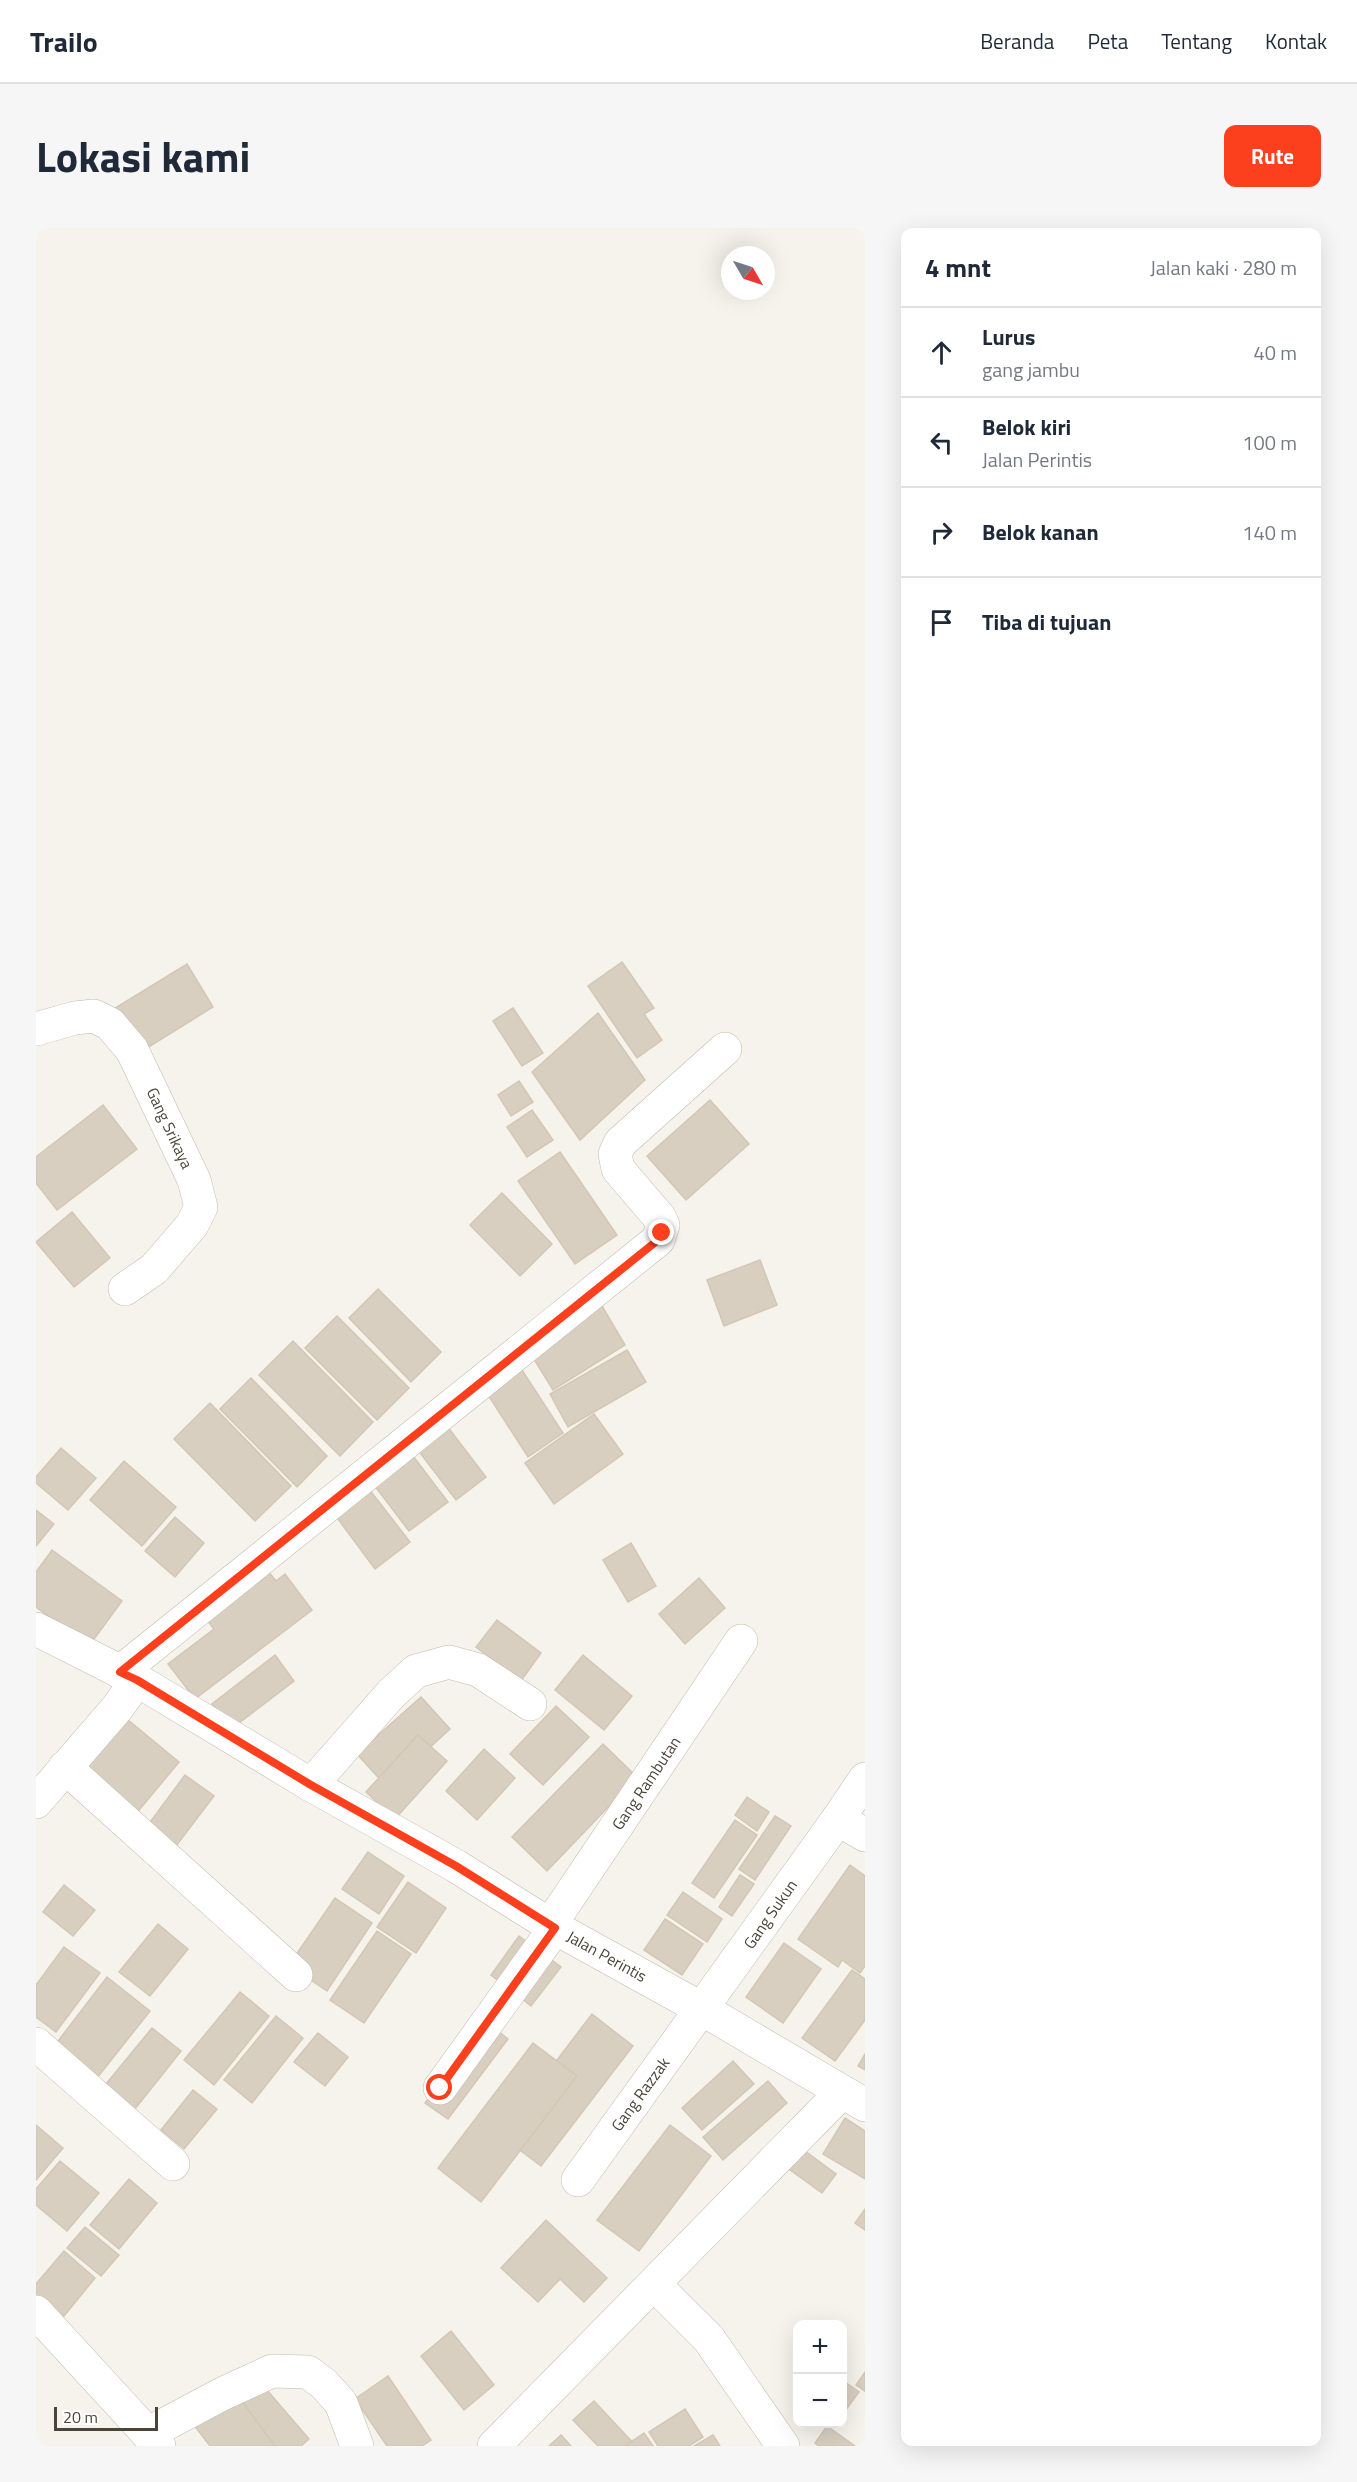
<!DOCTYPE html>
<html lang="id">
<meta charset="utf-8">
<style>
:root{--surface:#fff;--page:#f6f6f7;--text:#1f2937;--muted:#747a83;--line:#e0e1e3;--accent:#fc3f1d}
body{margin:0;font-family:"Titillium Web",sans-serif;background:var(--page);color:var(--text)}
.controls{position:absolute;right:18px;bottom:18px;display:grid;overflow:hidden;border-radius:12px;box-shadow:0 6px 24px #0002}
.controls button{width:54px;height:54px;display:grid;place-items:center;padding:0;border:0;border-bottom:2px solid var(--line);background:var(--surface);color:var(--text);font:30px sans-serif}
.compass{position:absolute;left:685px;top:18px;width:54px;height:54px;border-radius:50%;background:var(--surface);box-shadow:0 6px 24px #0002;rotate:129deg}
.scale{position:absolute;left:18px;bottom:15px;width:104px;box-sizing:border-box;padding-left:6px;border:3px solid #4b4439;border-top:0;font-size:16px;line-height:21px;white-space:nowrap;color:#4b4439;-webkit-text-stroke:4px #fff;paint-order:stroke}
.stop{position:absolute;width:18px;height:18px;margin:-14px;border:4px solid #fc3f1d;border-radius:50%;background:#fff}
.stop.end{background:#fc3f1d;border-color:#fff;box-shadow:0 2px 6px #0008}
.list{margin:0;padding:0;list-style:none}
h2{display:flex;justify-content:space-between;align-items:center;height:78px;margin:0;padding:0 24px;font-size:26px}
h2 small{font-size:20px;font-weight:400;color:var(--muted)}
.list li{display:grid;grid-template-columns:39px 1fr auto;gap:18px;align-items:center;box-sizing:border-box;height:90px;padding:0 24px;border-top:2px solid var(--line)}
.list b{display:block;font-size:22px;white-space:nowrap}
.list p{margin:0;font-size:20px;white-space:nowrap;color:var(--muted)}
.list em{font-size:20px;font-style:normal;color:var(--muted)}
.icon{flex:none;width:33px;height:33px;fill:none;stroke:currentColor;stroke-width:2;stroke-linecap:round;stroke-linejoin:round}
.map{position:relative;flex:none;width:829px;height:2218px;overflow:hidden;border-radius:12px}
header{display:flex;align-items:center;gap:36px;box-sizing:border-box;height:84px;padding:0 30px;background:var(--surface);border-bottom:2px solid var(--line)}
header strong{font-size:28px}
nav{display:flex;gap:33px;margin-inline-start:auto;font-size:21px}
.intro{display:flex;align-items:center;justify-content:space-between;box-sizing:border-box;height:144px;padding:0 36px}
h1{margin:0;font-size:42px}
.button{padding:15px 27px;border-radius:12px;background:var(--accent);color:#fff;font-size:21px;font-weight:700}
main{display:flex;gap:36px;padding:0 36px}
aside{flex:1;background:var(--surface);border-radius:12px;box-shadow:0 6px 24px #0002}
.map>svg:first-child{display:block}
</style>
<header>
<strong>Trailo</strong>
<nav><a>Beranda</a><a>Peta</a><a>Tentang</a><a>Kontak</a></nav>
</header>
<div class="intro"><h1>Lokasi kami</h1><a class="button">Rute</a></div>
<main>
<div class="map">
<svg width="829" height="2218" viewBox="0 0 829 2218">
<rect width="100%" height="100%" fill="#f6f3ec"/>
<g fill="#d8cfc1" stroke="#d3c7b4" stroke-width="1.5">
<polygon points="586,734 618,780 608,786 626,812 601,830 552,758"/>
<polygon points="151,736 177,779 103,825 76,782"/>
<polygon points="477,780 507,825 486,838 457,793"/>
<polygon points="562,785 609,852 544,912 496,844"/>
<polygon points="483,853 497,874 475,888 462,867"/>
<polygon points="674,872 713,916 650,972 611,928"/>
<polygon points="67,877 101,921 21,982 0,955 0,929"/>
<polygon points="496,882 517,912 491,929 471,899"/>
<polygon points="524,924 581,1007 539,1036 482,953"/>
<polygon points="466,965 516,1016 484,1048 434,997"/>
<polygon points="36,984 74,1030 38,1059 0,1014"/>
<polygon points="724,1032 741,1077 688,1098 671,1052"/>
<polygon points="342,1061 405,1124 375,1154 313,1090"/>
<polygon points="566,1078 589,1117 517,1162 493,1123"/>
<polygon points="301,1088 373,1160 341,1192 269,1120"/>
<polygon points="257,1113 337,1194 304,1228 223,1147"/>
<polygon points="591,1122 610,1154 532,1199 514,1166"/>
<polygon points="482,1136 527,1205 492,1229 447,1159"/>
<polygon points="215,1150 291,1228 261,1259 184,1181"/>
<polygon points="174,1175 255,1258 219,1293 138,1211"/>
<polygon points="558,1186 587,1226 518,1276 489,1235"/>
<polygon points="411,1198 450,1249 420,1272 381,1221"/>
<polygon points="25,1220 60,1250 32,1282 0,1255 0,1249"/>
<polygon points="377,1228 412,1274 373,1303 338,1257"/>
<polygon points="88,1233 140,1279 106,1318 54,1272"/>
<polygon points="333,1261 374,1314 339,1341 299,1287"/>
<polygon points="0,1282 18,1296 0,1318"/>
<polygon points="139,1289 168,1315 139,1349 109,1323"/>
<polygon points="595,1315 620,1358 592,1374 567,1332"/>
<polygon points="16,1322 86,1373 53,1418 0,1379 0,1344"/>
<polygon points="228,1338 240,1353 249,1346 276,1382 159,1471 132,1436 178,1401 166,1386"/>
<polygon points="663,1350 689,1380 649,1416 623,1386"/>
<polygon points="461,1392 505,1425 485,1453 440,1419"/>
<polygon points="239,1427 258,1453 195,1501 176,1476"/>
<polygon points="547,1427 596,1468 568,1502 519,1462"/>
<polygon points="385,1469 414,1501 351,1559 321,1526"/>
<polygon points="520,1478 553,1509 507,1557 474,1526"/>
<polygon points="80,1482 143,1534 99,1587 36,1536"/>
<polygon points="382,1507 411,1533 359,1591 330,1564"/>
<polygon points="567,1516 601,1549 511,1643 476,1609"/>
<polygon points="448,1521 479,1550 441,1592 410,1563"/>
<polygon points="149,1547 178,1568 134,1626 106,1605"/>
<polygon points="711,1569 733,1584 721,1603 699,1587"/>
<polygon points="739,1588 755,1598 719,1652 703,1641"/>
<polygon points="699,1592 721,1607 678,1670 656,1655"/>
<polygon points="332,1624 368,1648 343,1686 306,1661"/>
<polygon points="814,1637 829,1648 829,1738 824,1745 806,1732 802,1739 762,1711"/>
<polygon points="704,1647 718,1656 696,1688 683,1679"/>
<polygon points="372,1654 410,1680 380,1725 341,1699"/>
<polygon points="28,1657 59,1682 37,1708 7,1684"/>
<polygon points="647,1664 686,1691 671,1714 631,1687"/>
<polygon points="299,1670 336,1695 291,1763 253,1737"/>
<polygon points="629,1691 667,1716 646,1747 608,1722"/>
<polygon points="122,1696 152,1721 114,1768 83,1744"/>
<polygon points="341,1703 375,1726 328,1795 294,1772"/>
<polygon points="483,1708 525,1739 495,1778 455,1747"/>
<polygon points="748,1715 785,1741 747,1795 710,1769"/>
<polygon points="28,1719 64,1745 20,1804 0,1789 0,1757"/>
<polygon points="816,1742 829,1751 829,1792 799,1833 766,1810"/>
<polygon points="71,1749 114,1783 61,1850 19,1817"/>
<polygon points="204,1764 233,1788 178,1857 148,1832"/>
<polygon points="556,1786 597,1818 505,1938 464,1907"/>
<polygon points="240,1788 267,1810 216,1875 188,1852"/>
<polygon points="450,1794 472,1811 412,1891 389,1875"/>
<polygon points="116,1800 145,1823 91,1891 61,1867"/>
<polygon points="282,1805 312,1829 289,1858 258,1834"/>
<polygon points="497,1815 541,1848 445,1974 402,1940"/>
<polygon points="829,1826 829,1842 822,1838"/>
<polygon points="697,1833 718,1856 666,1902 646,1880"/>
<polygon points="732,1853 751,1875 687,1932 667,1909"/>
<polygon points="157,1862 181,1881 148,1921 125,1902"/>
<polygon points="809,1890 829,1903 829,1951 787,1926"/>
<polygon points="0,1897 27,1920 0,1952"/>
<polygon points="634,1897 675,1928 603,2023 561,1992"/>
<polygon points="761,1917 800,1946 786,1965 746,1936"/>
<polygon points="24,1933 63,1965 31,2003 0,1977 0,1961"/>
<polygon points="93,1951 121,1975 83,2021 54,1997"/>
<polygon points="829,1981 829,2002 819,1995"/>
<polygon points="510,1992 571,2050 548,2074 524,2051 502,2074 465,2040"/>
<polygon points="49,1999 83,2027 65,2048 31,2020"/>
<polygon points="28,2023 59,2050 24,2093 0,2073 0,2056"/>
<polygon points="415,2103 458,2157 428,2182 385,2128"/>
<polygon points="829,2144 829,2163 820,2157"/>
<polygon points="352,2148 395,2212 386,2218 351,2218 319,2171"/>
<polygon points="224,2154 273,2211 265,2218 217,2218 188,2185"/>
<polygon points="809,2154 823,2164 806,2187 806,2157"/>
<polygon points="199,2164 239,2218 174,2218 157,2196"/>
<polygon points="558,2173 600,2218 562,2218 537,2192"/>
<polygon points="649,2181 667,2209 653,2218 622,2218 613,2204"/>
<polygon points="791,2198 819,2218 783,2218 779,2215"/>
<polygon points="608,2205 617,2218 589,2218"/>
<polygon points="525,2207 535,2218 513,2218"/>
<polygon points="677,2207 684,2218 658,2218"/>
</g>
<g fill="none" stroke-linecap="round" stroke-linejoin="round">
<defs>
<g id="street">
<polyline points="0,801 39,790 58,788 74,796 96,822 158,952 165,979 156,997 118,1041 89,1061"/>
<polyline points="0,1401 101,1452 275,1557 420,1638 514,1697 666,1781 829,1877"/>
<polyline points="84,1444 622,1012 627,997 623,989 582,941 579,926 584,915 689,821"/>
<polyline points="29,1539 260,1747"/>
<polyline points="275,1557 355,1466 380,1443 413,1434 442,1442 494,1476"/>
<polyline points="0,1574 82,1479 101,1452"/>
<polyline points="802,1591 829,1551"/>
<polyline points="514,1697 705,1413"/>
<polyline points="0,1816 137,1936"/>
<polyline points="404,1860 519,1700"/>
<polyline points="542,1952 802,1591 829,1607"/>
<polyline points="618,2056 673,2111 747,2218"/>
<polyline points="0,2084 123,2218"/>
<polyline points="113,2205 186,2166 236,2143 272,2144 288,2156 305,2175 321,2218"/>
<polyline points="458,2218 806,1864"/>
</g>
</defs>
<use href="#street" stroke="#c2bbae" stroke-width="34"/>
<use href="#street" stroke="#fff" stroke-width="33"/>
</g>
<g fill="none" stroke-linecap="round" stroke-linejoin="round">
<polyline stroke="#fc3f1d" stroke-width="8" points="404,1860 519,1700 420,1638 275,1557 101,1452 84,1444 622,1012 626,1005"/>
</g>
<g text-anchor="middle" stroke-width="4.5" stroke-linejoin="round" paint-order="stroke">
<g font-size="16" fill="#4b4439" stroke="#fff">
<text transform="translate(134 900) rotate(65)" y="6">Gang Srikaya</text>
<text transform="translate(610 1555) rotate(-56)" y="6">Gang Rambutan</text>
<text transform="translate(734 1686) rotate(-55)" y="6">Gang Sukun</text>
<text transform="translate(571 1728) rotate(29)" y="6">Jalan Perintis</text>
<text transform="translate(604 1866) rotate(-54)" y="6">Gang Razzak</text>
</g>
</g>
</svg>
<div class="controls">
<button>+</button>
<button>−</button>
</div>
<svg class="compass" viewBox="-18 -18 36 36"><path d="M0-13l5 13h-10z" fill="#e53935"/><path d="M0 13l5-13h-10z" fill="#747a83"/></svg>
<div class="scale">20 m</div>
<div class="stop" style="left:404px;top:1860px"></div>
<div class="stop end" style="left:626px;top:1005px"></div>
</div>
<aside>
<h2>4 mnt<small>Jalan kaki · 280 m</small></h2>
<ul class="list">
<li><svg class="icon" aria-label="ahead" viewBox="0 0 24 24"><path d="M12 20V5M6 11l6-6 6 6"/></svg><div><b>Lurus</b><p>gang jambu</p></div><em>40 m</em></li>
<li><svg class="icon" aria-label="left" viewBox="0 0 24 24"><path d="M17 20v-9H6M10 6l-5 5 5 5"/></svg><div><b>Belok kiri</b><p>Jalan Perintis</p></div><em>100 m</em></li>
<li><svg class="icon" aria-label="right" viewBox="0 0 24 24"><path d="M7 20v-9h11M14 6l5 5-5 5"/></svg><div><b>Belok kanan</b></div><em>140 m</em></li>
<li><svg class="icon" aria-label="arrive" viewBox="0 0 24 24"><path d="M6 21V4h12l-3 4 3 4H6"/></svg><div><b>Tiba di tujuan</b></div></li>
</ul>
</aside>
</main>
